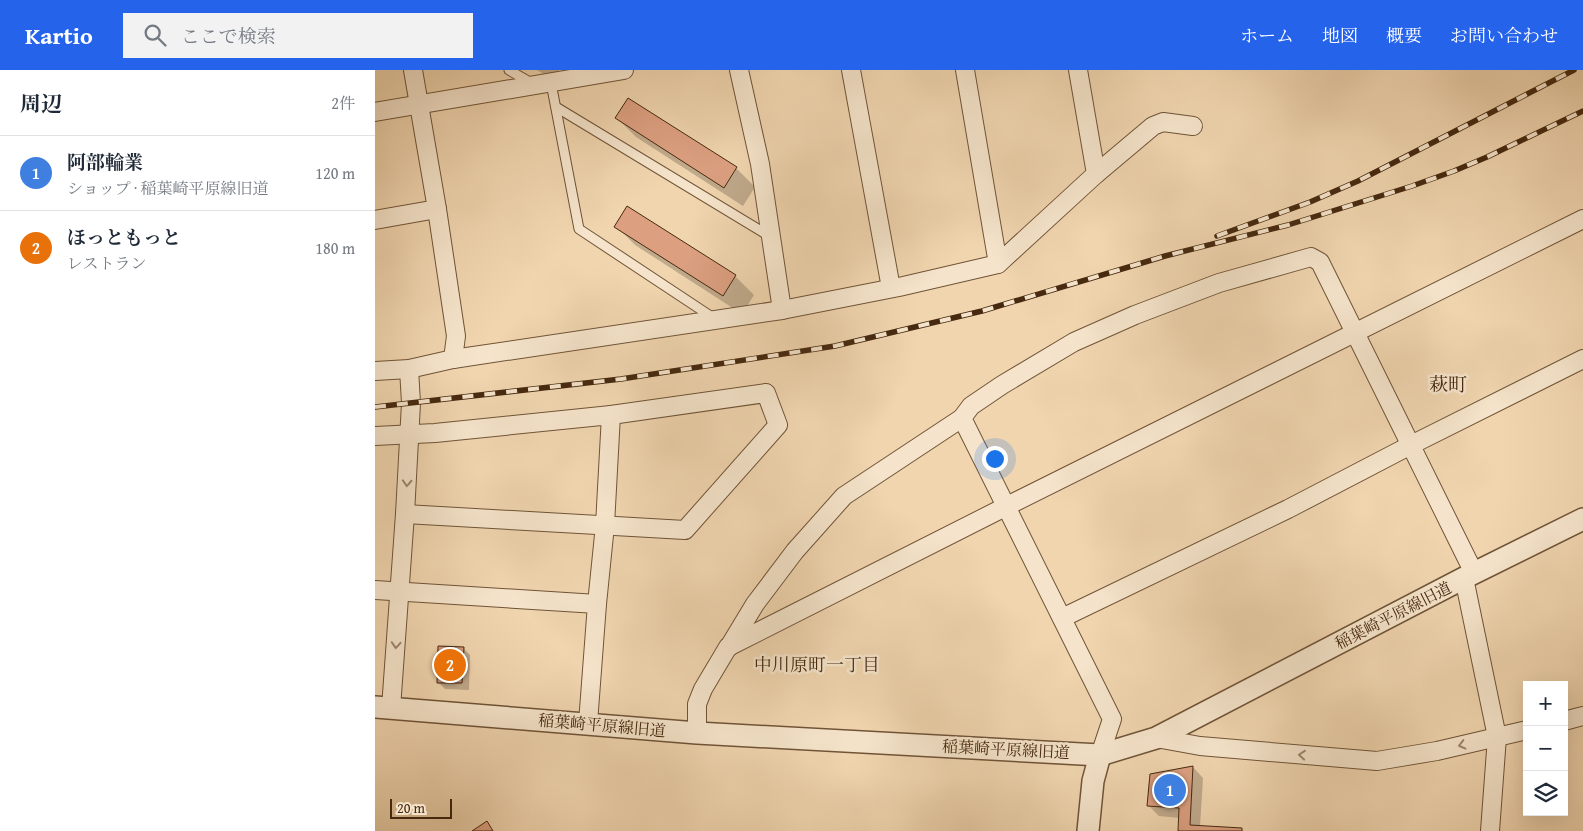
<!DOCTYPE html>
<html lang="ja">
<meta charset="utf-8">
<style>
:root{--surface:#fff;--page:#f2f2f3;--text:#1f2937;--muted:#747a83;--line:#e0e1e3;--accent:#2563eb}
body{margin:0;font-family:"Gentium Book Plus","Noto Serif JP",serif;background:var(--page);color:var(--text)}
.controls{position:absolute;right:15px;bottom:15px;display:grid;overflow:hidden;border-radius:0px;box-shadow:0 5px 20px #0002}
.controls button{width:45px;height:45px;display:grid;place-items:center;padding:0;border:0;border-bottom:1px solid var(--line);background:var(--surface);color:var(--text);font:25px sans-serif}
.scale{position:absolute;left:15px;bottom:12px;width:62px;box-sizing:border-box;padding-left:5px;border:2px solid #46290f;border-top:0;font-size:14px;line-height:18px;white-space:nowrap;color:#46290f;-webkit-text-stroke:4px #f5e4cb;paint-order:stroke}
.you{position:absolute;left:619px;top:388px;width:18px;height:18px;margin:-12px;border:4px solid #fff;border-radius:50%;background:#1a73e8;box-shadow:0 0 0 8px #1a73e833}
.badge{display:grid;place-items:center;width:32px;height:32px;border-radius:50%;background:var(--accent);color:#fff;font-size:16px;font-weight:700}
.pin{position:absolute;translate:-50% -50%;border:2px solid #fff;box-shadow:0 1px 5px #0006}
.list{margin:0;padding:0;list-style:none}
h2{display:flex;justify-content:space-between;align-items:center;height:65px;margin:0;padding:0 20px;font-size:21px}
h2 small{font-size:16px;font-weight:400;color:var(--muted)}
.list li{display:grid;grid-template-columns:32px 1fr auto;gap:15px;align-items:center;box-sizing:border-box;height:75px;padding:0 20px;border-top:1px solid var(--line)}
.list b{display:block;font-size:19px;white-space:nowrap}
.list p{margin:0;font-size:16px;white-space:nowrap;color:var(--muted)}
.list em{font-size:16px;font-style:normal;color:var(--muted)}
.icon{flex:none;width:28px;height:28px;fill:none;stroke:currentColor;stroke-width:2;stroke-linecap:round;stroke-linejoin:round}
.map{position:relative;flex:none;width:1208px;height:761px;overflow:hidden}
header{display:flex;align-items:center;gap:30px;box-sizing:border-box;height:70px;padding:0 25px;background:var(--accent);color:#fff}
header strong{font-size:24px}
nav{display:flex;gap:28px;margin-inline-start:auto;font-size:18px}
.search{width:350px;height:45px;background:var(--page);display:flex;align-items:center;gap:12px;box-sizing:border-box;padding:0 18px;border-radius:0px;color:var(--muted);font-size:19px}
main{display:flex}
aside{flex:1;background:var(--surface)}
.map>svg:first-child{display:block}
</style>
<header>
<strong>Kartio</strong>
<div class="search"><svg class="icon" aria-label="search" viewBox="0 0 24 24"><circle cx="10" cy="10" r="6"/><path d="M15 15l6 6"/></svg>ここで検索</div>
<nav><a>ホーム</a><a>地図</a><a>概要</a><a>お問い合わせ</a></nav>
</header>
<main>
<aside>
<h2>周辺<small>2件</small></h2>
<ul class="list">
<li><span class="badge" style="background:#3f7fe0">1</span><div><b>阿部輪業</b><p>ショップ · 稲葉崎平原線旧道</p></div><em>120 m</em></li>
<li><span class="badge" style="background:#e8710a">2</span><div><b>ほっともっと</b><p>レストラン</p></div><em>180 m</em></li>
</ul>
</aside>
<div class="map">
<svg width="1208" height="761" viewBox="0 0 1208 761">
<rect width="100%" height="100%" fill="#f0d5af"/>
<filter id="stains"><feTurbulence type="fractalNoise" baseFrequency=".004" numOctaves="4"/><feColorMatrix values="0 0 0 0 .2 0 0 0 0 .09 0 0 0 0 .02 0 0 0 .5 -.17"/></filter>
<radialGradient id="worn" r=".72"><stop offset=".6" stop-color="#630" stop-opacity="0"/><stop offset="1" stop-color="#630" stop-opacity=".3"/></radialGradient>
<g fill="#0003">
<polygon points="162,0 184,0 178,10"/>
<polygon points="242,48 361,98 380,117 368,136 261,67"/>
<polygon points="241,156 360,206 379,225 367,244 260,175"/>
<polygon points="88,578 95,585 94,620 70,619 63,612"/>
<polygon points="818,697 828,708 825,757 867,760 868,761 804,761 805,748 784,746 774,736 776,705"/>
</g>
<g fill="#dca081" stroke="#46290f">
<polygon points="253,28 362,97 349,118 240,48"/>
<polygon points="252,136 361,205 348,226 239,157"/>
<polygon points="63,576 89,577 87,613 62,613"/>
<polygon points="818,696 815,755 867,758 867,761 803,761 804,738 772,736 775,704"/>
<polygon points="112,751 118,761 97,761"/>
</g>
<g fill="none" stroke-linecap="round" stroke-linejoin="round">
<defs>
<g id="service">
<polyline points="134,0 158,14"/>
<polyline points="176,13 204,159 340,249"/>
<polyline points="181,37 396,167"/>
</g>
<g id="minor">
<polyline points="38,0 62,139 81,266 78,289"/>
<polyline points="364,0 385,94 407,240"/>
<polyline points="476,0 516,218"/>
<polyline points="590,0 623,194"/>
<polyline points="0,42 249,0"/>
<polyline points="721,104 778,56 788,52 818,56"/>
<polyline points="0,150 62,139"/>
<polyline points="0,301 34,299 78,289 407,240 524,217 623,194 721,104 703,0"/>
<polyline points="0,366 60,363 236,345 230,455 222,534"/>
<polyline points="30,444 310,460 403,355 391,323 236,345"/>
<polyline points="1089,508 1122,667 1115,761"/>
<polyline points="0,520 222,534 213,653"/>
<polyline points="687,548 913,439 1034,376 1208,289"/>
<polyline points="354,577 380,534 420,481 469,426 587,348"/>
<polyline points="16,638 30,444 36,333 34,299"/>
<polyline points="1189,651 1208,646"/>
<polyline points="322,663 322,634 328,619 353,577 632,436 1208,149"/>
<polyline points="781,668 825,676 1002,691 1062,681 1152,660"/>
<polyline points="725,685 737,649 587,348 596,336 627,315 699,272 760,245 844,213 936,187 945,192 1099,503"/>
</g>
<g id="tertiary">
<polyline points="0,637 322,663 725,685 781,668 1089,508 1208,449"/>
<polyline points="713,761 718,711 725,685"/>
</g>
</defs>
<use href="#service" stroke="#705437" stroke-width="11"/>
<use href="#minor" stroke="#705437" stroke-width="20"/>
<use href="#tertiary" stroke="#705437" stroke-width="24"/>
<use href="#service" stroke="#f5e4cb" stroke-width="9"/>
<use href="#minor" stroke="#f5e4cb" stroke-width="18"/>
<use href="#tertiary" stroke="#f5e4cb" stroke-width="21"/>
<defs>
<g id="rail">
<polyline points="842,166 935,132 983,111 1199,0"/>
<polyline points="0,337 246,309 460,276 607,241 790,186 913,155 1037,116 1079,101 1112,87 1208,41"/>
</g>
</defs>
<use href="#rail" stroke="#46290f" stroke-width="5.5"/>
<use href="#rail" stroke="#f5e4cb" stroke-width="4" stroke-dasharray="11" stroke-linecap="butt"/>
</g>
<defs><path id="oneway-chevron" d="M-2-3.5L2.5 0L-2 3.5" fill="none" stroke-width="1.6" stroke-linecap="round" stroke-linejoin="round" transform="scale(1.25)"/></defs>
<g stroke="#9e866d">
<use href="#oneway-chevron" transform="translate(32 413) rotate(93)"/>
<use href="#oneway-chevron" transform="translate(21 575) rotate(94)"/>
<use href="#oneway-chevron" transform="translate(1087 675) rotate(166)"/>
<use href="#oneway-chevron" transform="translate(927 685) rotate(-175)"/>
</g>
<g text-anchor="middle" stroke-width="5" stroke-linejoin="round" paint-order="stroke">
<g font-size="16" fill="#46290f" stroke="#f5e4cb">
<text transform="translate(1018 545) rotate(-27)" y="6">稲葉崎平原線旧道</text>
<text transform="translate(227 655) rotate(5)" y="6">稲葉崎平原線旧道</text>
<text transform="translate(631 679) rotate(3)" y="6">稲葉崎平原線旧道</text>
</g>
<g font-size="18" fill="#46290f" stroke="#f5e4cb">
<text x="442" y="601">中川原町一丁目</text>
</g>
<g font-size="19" fill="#46290f" stroke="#f5e4cb">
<text x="1073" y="321">萩町</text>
</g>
</g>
<rect width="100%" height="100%" filter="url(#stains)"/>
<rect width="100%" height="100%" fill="url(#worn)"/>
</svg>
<div class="controls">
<button>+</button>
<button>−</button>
<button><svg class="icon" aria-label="layers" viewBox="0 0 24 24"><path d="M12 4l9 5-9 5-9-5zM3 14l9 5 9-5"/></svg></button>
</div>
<div class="scale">20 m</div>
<div class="you"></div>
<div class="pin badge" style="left:795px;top:720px;background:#3f7fe0">1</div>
<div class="pin badge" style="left:75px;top:595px;background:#e8710a">2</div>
</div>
</main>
